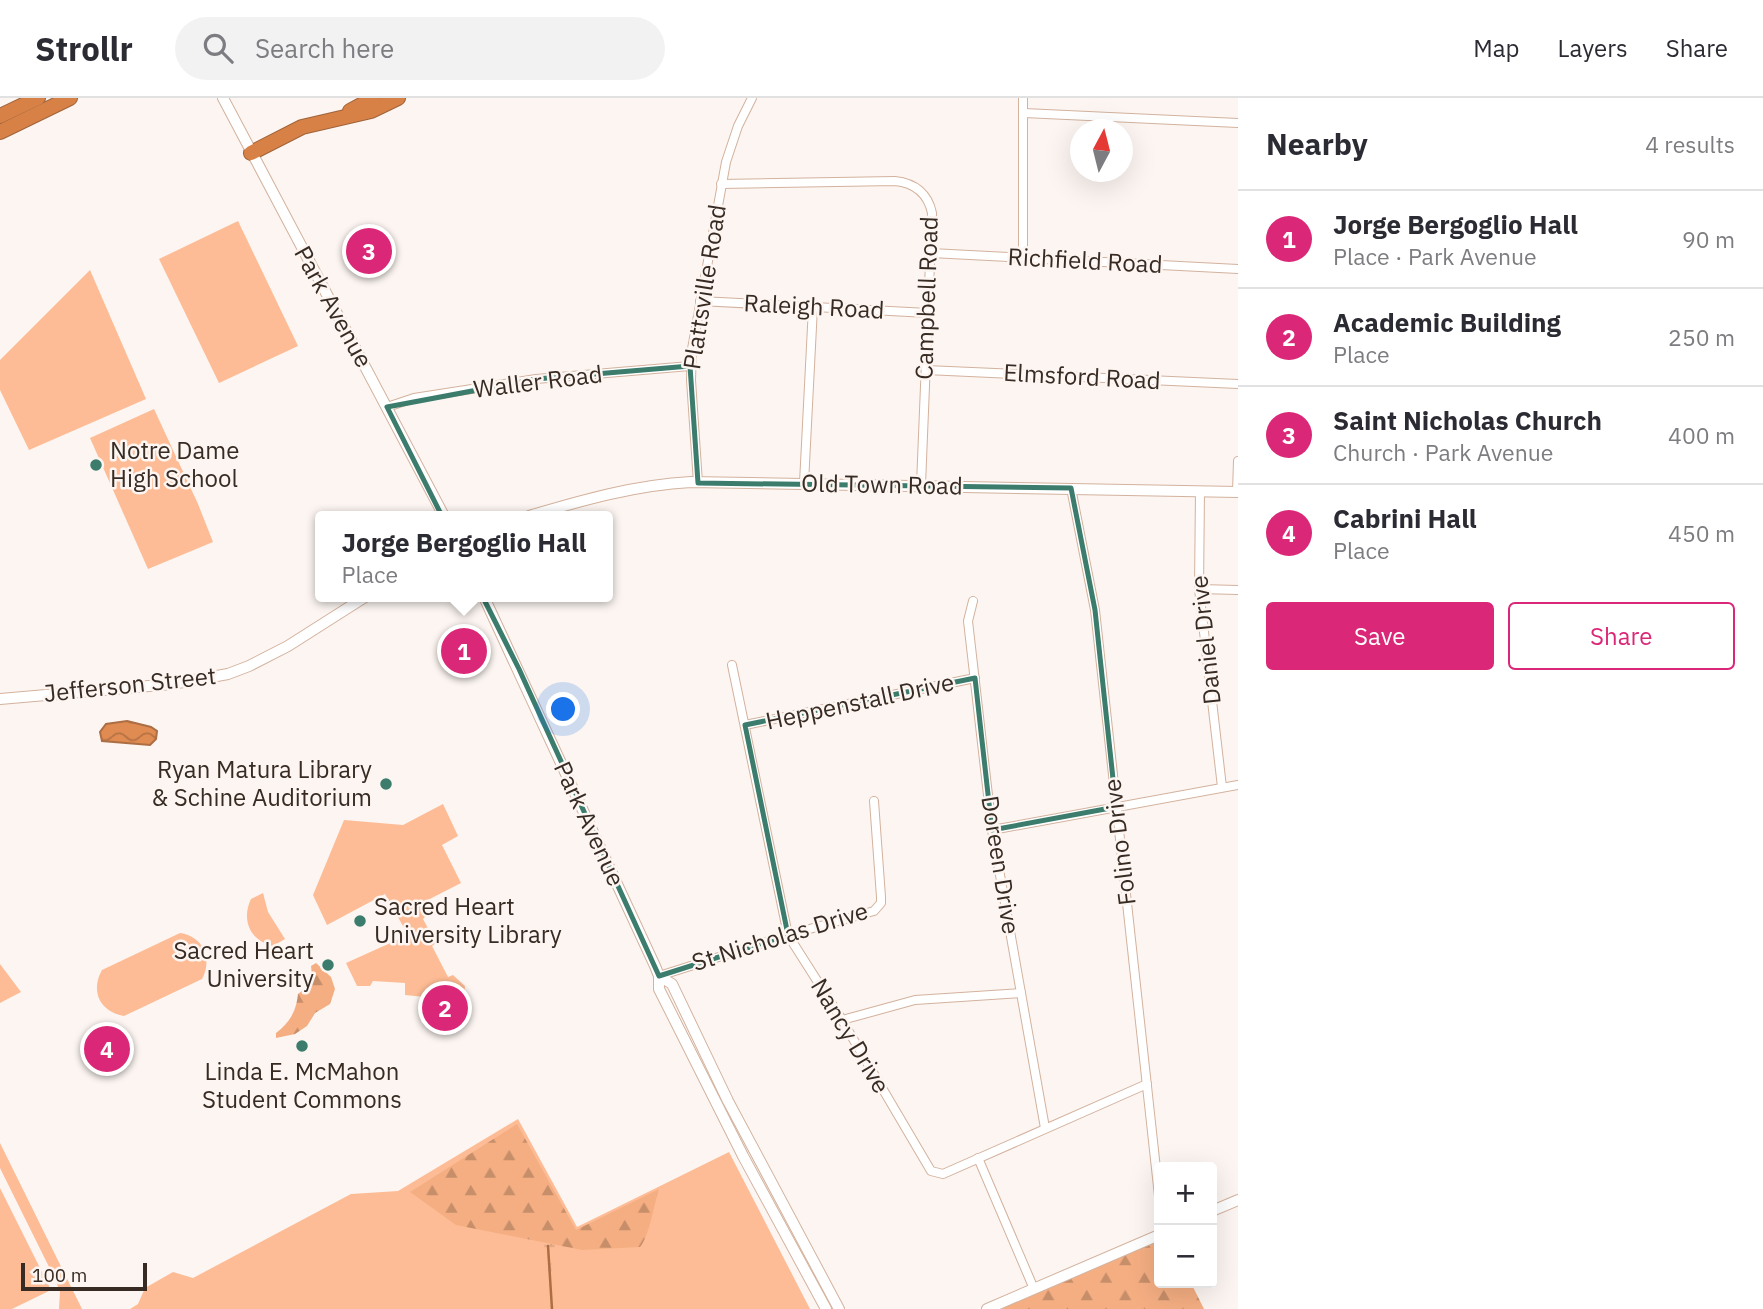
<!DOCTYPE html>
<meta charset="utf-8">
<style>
:root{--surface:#fff;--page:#f2f2f3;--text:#2b2b33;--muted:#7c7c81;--line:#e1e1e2;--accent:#db2777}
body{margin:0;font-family:"IBM Plex Sans",sans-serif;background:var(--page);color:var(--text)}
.controls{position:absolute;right:21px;bottom:21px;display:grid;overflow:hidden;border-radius:7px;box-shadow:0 7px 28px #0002}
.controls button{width:63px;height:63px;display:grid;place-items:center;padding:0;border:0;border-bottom:2px solid var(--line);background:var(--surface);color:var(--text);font:35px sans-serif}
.compass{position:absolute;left:1070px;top:21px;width:63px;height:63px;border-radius:50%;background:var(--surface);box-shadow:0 7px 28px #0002;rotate:7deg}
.scale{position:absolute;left:21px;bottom:18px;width:126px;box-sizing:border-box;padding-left:7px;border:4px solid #372b23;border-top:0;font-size:19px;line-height:24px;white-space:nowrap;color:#372b23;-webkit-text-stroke:5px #fcf5f1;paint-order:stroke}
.you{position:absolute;left:564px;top:612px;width:24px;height:24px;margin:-18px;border:5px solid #fff;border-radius:50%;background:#1a73e8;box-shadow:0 0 0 10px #1a73e833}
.badge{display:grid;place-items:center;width:46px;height:46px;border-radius:50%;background:var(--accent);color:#fff;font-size:23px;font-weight:700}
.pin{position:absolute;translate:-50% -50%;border:4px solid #fff;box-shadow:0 2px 7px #0006}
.popup{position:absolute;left:315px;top:413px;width:298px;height:91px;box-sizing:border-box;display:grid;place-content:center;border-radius:7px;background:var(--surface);filter:drop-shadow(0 2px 5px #0005);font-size:23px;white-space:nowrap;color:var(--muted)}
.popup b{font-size:26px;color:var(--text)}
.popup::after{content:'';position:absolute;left:50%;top:100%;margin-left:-14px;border:14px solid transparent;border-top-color:var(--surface)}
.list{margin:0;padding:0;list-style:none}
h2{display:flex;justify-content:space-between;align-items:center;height:91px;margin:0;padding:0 28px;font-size:30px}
h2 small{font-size:23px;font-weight:400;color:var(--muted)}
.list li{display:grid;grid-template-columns:46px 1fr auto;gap:21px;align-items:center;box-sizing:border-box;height:98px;padding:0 28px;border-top:2px solid var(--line)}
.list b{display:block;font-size:26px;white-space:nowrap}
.list p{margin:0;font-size:23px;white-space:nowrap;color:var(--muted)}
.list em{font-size:23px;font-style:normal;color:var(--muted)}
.actions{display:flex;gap:14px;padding:21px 28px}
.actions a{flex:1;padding:16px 0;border:2px solid var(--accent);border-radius:7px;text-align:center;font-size:24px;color:var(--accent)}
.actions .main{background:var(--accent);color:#fff}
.icon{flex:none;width:38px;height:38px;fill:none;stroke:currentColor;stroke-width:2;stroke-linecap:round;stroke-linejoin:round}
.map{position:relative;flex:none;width:1238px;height:1211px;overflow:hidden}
header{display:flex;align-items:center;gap:42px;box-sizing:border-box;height:98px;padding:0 35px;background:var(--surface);border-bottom:2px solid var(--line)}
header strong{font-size:33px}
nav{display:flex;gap:38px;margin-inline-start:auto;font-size:24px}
.search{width:490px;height:63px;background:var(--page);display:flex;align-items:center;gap:18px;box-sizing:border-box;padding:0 24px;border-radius:38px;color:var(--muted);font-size:26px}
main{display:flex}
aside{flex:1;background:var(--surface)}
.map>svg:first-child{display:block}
</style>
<header>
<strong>Strollr</strong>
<div class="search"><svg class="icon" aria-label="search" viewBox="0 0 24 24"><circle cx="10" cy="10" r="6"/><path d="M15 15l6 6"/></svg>Search here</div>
<nav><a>Map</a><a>Layers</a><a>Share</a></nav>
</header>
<main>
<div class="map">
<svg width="1238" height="1211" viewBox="0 0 1238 1211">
<defs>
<pattern id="forest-firs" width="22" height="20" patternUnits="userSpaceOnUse" patternTransform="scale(1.75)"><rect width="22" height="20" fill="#f5ae82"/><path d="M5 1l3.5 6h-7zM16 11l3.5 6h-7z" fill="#c78e6a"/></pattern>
<pattern id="wetland-marsh" width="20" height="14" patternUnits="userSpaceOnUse" patternTransform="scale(1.75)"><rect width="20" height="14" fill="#fdbc95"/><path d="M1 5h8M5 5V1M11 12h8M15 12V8" fill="none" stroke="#d9a280"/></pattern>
<pattern id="water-waves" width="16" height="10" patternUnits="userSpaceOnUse" patternTransform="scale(1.75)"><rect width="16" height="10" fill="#e08b52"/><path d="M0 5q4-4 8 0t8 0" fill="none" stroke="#b67244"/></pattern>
</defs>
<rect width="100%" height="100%" fill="#fcf5f1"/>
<g fill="#fdbc95">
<polygon points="238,123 298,248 219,285 159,161"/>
<polygon points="90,172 146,301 29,352 0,292 0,262"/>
<polygon points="154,311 198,406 213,444 148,471 90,340"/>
<polygon points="443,706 458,738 442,747 461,785 420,806 425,819 423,821 436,845 432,848 448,879 453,877 465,888 464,903 405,897 405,885 373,883 370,888 357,888 346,865 408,837 385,796 327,827 313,797 344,722 403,727"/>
<path d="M 263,795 L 268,814 L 285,841 L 273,848 C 250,843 241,822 251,801 Z"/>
<path d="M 180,835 C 203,838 213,861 202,881 L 124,918 C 100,914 90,893 102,872 Z"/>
<polygon points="0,866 21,894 0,905"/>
<polygon points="518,1021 577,1129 729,1054 810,1211 130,1211 138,1206 145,1190 173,1174 193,1180 351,1096 398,1093"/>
<polygon points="0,1045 82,1211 59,1211 60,1194 56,1183 0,1070"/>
<polygon points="0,1090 51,1192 12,1211 0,1211"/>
</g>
<g fill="url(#forest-firs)">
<path d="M 316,865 L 331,879 L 335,891 L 330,906 L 315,915 L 307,928 L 295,936 L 276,940 L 276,935 C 290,924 296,914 298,896 C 309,888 313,882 311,868 Z"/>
<path d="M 517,1026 L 576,1132 L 659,1091 C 654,1107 649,1139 640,1149 L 582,1152 L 456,1127 L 410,1094 Z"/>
<polygon points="1159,1143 1159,1185 1191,1185 1204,1211 1001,1211"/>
</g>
<polygon fill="url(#wetland-marsh)" points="542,1146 555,1146 551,1168 553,1190 546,1190 546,1187 549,1168 541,1159"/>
<polygon fill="url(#water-waves)" stroke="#ad6e44" stroke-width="2" points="127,623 151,629 157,633 156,641 150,647 102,643 100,634 106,626"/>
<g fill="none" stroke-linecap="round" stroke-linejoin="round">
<polyline stroke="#ad6e44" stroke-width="2.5" points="548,1148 552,1211"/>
<defs>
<g id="street">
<polyline points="1024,15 1238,25"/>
<path d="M 721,86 L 895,83 C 915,85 928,96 932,115 L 921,387"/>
<polyline points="931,155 1238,171"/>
<polyline points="1023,161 1023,0"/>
<polyline points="700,203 928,215"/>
<polyline points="926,272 1238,286"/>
<polyline points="387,309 414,300 536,281 690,268"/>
<polyline points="698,385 691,282 692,251 726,64 738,28 752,0"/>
<polyline points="804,385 813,209"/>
<polyline points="1071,390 1095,512 1159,1098"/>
<polyline points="1200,393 1199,491 1222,689"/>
<polyline points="1237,394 1238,363"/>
<polyline points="1199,491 1238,492"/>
<polyline points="973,503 968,523 992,732 1045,1030"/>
<polyline points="732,567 788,837 842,922 931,1073 943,1076 1147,986"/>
<polyline points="745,627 975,580"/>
<polyline points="992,732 1238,687"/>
<polyline points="659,878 788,837 874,813 881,805 881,799 874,703"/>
<polyline points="842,922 915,902 1021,895"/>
<polyline points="978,1060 1034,1191"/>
</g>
<g id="secondary">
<polyline points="223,0 444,418"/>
<path d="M 529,418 C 583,402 635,387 691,384 L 1238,394"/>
<polyline points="484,499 655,868 659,878 659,891 743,1058 826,1211"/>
<polyline points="0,601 172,586 228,576 249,568 288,548 365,499"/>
<polyline points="659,878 672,886 728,1003 839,1211"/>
<polyline points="1212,1113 1238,1102"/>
<polyline points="987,1211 1159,1137"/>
</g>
<g id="highway">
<polyline points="350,13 374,0"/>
<polyline points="0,18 38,0"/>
<polyline points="0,34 70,0"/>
<polyline points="251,55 302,29 371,13 398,0"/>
</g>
</defs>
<use href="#street" stroke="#d3b29e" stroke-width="10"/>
<use href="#secondary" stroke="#d3b29e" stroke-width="12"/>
<use href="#highway" stroke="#9f633a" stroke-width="16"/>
<use href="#street" stroke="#fff" stroke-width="8"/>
<use href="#secondary" stroke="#fff" stroke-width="10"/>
<use href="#highway" stroke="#d78147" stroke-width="14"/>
</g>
<path fill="none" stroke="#3b7c6c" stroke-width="5" stroke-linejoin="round" d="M 690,268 L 698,385 L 1071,390 L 1095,512 L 1116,709 L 992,732 L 975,580 L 745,627 L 788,837 L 659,878 L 519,571 L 387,309 L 536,281 Z"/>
<g fill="#3b7c6c" stroke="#fcf5f1" stroke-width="2.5">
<circle cx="96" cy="367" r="7"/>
<circle cx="386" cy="686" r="7"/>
<circle cx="360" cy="823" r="7"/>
<circle cx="328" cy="867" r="7"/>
<circle cx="302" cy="948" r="7"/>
</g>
<g text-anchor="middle" stroke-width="5" stroke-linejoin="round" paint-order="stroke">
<g font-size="24" fill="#372b23" stroke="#fcf5f1">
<text transform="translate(1085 163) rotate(3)" y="8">Richfield Road</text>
<text transform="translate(705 189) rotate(-81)" y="8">Plattsville Road</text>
<text transform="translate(927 200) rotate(-88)" y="8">Campbell Road</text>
<text transform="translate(333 209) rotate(61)" y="8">Park Avenue</text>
<text transform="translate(814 209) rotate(3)" y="8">Raleigh Road</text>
<text transform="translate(1082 279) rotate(3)" y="8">Elmsford Road</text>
<text transform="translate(538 284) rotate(-7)" y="8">Waller Road</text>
<text transform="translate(882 387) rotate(1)" y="8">Old Town Road</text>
<text transform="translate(1206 542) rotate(-96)" y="8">Daniel Drive</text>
<text transform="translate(130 587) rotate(-6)" y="8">Jefferson Street</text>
<text transform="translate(860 604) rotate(-12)" y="8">Heppenstall Drive</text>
<text transform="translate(589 726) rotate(65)" y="8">Park Avenue</text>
<text transform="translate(1120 744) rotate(-97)" y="8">Folino Drive</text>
<text transform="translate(1000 767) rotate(81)" y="8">Doreen Drive</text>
<text transform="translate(780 839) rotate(-17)" y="8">St Nicholas Drive</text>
<text transform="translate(850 938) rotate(59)" y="8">Nancy Drive</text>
</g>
<g font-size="24" fill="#372b23" stroke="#fcf5f1" text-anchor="start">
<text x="110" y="361">Notre Dame<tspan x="110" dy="28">High School</tspan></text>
<text x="372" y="680" text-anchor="end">Ryan Matura Library<tspan x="372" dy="28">&amp; Schine Auditorium</tspan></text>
<text x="374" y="817">Sacred Heart<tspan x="374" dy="28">University Library</tspan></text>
<text x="314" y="861" text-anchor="end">Sacred Heart<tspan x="314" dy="28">University</tspan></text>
<text x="302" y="982" text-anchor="middle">Linda E. McMahon<tspan x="302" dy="28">Student Commons</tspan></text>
</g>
</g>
</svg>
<div class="controls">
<button>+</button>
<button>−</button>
</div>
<svg class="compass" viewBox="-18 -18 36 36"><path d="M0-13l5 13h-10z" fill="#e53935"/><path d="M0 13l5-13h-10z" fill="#7c7c81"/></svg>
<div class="scale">100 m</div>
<div class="you"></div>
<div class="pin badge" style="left:464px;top:553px">1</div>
<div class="popup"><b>Jorge Bergoglio Hall</b>Place</div>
<div class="pin badge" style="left:445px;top:910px">2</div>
<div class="pin badge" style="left:369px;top:153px">3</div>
<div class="pin badge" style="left:107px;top:951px">4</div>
</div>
<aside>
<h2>Nearby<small>4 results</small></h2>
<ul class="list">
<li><span class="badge">1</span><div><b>Jorge Bergoglio Hall</b><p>Place · Park Avenue</p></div><em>90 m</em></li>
<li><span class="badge">2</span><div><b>Academic Building</b><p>Place</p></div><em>250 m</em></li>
<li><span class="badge">3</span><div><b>Saint Nicholas Church</b><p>Church · Park Avenue</p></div><em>400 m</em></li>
<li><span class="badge">4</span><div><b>Cabrini Hall</b><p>Place</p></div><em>450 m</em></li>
</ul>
<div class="actions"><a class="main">Save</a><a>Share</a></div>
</aside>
</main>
